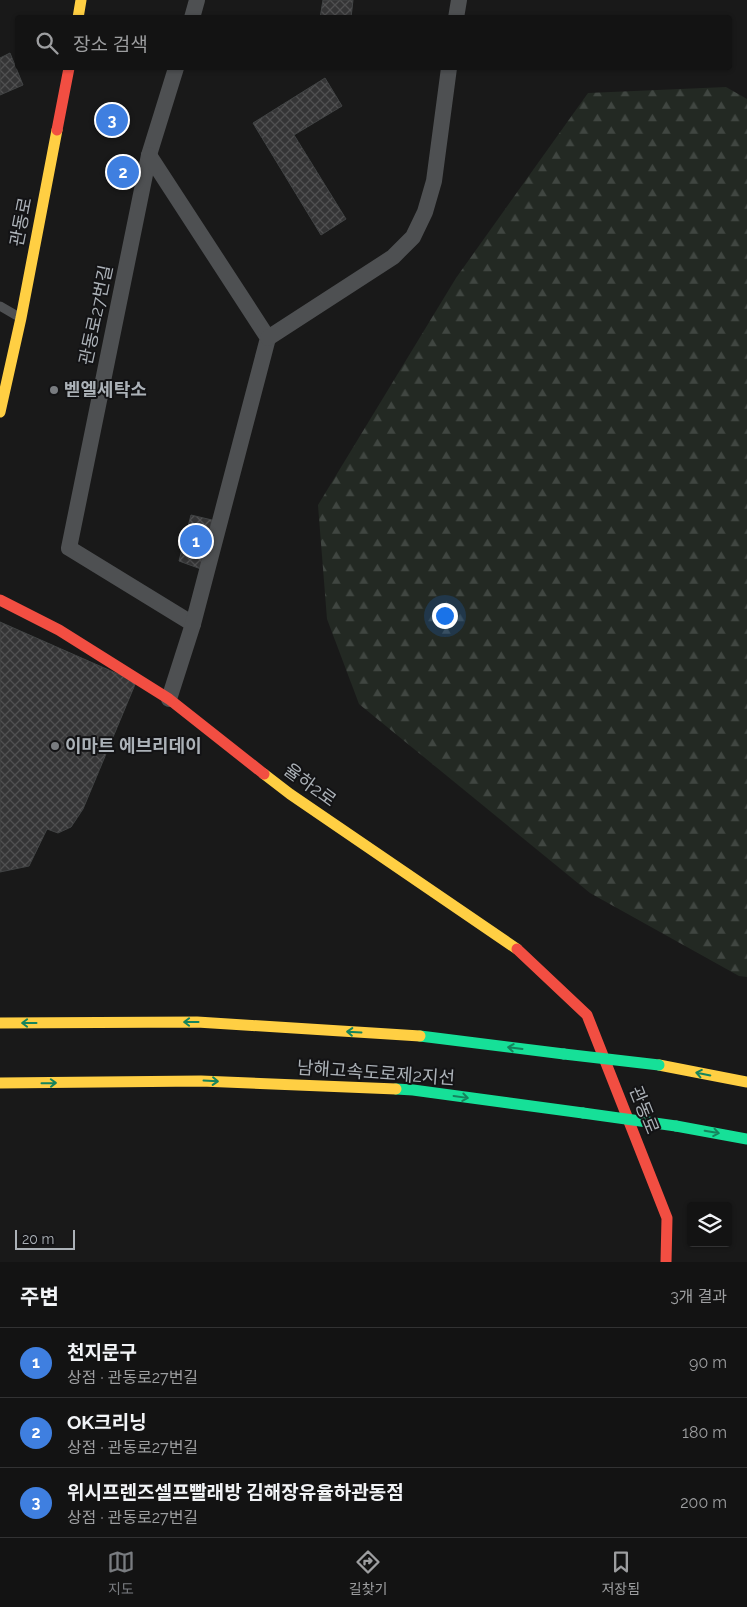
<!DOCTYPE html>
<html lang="ko">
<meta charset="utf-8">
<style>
:root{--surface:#131313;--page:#202021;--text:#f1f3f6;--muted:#9d9ea0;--line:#323233;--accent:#797c80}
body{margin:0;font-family:Raleway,"Noto Sans KR",sans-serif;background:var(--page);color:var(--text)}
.controls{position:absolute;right:15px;bottom:15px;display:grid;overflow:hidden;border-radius:5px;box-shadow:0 1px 4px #0004}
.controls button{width:45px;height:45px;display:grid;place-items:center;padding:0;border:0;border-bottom:1px solid var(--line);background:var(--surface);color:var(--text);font:25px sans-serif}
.scale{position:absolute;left:15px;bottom:12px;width:60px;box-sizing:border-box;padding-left:5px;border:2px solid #acb2b8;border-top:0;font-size:14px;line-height:18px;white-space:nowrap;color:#acb2b8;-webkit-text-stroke:4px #131315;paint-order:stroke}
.you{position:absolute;left:444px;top:615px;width:18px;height:18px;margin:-12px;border:4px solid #fff;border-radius:50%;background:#1a73e8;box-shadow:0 0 0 8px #1a73e833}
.badge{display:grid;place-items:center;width:32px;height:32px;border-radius:50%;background:var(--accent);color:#fff;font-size:16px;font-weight:700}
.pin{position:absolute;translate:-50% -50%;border:2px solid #fff;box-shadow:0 1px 5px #0006}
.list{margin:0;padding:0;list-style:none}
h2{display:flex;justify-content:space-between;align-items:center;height:65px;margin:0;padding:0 20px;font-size:21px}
h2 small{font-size:16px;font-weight:400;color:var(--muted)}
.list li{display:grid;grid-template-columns:32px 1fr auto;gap:15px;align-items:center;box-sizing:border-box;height:70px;padding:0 20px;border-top:1px solid var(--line)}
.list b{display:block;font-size:19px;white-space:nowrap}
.list p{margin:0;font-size:16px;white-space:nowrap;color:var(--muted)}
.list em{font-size:16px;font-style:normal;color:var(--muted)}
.icon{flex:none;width:28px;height:28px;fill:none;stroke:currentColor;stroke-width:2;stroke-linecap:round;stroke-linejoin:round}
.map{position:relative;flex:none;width:747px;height:1262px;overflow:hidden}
.search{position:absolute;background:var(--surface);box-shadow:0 1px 4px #0004;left:15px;right:15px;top:15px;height:55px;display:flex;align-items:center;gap:12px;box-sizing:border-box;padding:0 18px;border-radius:5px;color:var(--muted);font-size:19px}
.sheet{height:275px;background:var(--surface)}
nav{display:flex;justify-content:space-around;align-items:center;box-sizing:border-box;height:70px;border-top:1px solid var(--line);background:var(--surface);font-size:14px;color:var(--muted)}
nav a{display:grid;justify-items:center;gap:2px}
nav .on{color:var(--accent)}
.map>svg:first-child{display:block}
</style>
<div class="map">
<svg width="747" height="1262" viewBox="0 0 747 1262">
<defs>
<pattern id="forest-firs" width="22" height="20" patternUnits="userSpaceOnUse" patternTransform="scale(1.25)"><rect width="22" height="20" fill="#232923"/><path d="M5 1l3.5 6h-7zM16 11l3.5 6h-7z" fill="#404641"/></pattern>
<pattern id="building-cross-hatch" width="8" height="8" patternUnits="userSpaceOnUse" patternTransform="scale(1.25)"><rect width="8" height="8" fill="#353536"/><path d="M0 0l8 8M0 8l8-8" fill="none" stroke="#505051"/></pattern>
</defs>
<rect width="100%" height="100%" fill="#191919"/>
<polygon fill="url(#forest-firs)" points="726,87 747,99 747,977 739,976 590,893 359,704 327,619 318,505 456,278 588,93"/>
<g fill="url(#building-cross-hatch)" stroke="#424445">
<polygon points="323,0 353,0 351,18 320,18"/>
<polygon points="10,53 23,85 0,95 0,58"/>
<polygon points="325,78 342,106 294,135 346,219 321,235 253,123"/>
<polygon points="191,515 212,520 201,569 179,561"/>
<polygon points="0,622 136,682 83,809 71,827 58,833 47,829 29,866 0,872"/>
</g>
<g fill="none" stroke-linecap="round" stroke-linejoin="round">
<polyline stroke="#4e5052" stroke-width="9" points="0,306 19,317"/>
<g stroke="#4e5052" stroke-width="16">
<polyline points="192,18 197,0"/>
<polyline points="456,18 459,0"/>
<polyline points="176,68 149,155 69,548 193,624"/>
<polyline points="149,155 268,338 193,624 169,699"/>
<polyline points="268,338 393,257 413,237 425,212 434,181 449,68"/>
</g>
<g stroke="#16e098" stroke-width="11">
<polyline points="420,1036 564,1054"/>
<polyline points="396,1089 413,1090 583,1113"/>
<polyline points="676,1126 747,1139"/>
</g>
<g stroke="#ffcf43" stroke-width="11">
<polyline points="78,18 81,0"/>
<polyline points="0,412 21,318 57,130"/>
<polyline points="264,774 290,794 517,949"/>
<polyline points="0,1023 197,1022 420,1036"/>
<polyline points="659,1065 747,1082"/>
<polyline points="0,1083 201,1081 396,1089"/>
</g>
<g stroke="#f24e42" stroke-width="11">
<polyline points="57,130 69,68"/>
<polyline points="0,600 59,630 169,699 264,774"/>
<polyline points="517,949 587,1015 667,1218 666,1262"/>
</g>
<g stroke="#16e098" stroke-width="11">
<polyline points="564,1054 659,1065"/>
<polyline points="583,1113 676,1126"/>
</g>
</g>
<defs><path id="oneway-shaft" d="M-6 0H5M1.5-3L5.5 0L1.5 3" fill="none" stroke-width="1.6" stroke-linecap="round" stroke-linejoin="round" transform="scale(1.25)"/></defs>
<g stroke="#15845d">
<use href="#oneway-shaft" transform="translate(191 1022) rotate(-180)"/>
<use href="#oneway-shaft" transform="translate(29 1023) rotate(180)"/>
<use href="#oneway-shaft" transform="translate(354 1032) rotate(-177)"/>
<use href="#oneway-shaft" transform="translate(515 1048) rotate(-173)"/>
<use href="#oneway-shaft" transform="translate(703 1074) rotate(-169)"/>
<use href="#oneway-shaft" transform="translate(211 1081) rotate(3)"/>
<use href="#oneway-shaft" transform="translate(49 1083) rotate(-1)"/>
<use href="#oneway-shaft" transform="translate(461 1097) rotate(8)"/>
<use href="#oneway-shaft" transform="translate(712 1132) rotate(10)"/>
</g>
<g fill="#797c80" stroke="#131315" stroke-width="2">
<circle cx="54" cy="390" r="5"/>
<circle cx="55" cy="746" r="5"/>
</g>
<g text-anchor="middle" stroke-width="4" stroke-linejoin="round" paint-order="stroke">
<g font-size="18" fill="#acb2b8" stroke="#131315">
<text transform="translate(21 222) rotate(-79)" y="6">관동로</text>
<text transform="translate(96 315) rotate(-78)" y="6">관동로27번길</text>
<text transform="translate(310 785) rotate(36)" y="6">율하2로</text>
<text transform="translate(376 1073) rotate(4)" y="6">남해고속도로제2지선</text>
<text transform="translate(644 1110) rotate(68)" y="6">관동로</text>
</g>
<g font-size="18" font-weight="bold" fill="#acb2b8" stroke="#131315" text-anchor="start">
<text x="64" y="396">벧엘세탁소</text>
<text x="65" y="752">이마트 에브리데이</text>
</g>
</g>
</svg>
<div class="controls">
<button><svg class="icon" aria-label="layers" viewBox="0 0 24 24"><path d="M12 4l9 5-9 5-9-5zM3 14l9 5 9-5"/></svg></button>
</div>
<div class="scale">20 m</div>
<div class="you"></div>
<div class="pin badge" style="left:196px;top:541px;background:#3f7fe0">1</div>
<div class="pin badge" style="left:123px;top:172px;background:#3f7fe0">2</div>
<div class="pin badge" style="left:112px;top:120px;background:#3f7fe0">3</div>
<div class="search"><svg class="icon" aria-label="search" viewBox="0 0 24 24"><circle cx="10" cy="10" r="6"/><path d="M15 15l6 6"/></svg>장소 검색</div>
</div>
<section class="sheet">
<h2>주변<small>3개 결과</small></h2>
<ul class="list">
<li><span class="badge" style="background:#3f7fe0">1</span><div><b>천지문구</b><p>상점 · 관동로27번길</p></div><em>90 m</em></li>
<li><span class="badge" style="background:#3f7fe0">2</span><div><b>OK크리닝</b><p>상점 · 관동로27번길</p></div><em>180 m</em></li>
<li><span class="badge" style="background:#3f7fe0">3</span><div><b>위시프렌즈셀프빨래방 김해장유율하관동점</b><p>상점 · 관동로27번길</p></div><em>200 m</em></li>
</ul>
</section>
<nav>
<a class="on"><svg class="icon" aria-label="map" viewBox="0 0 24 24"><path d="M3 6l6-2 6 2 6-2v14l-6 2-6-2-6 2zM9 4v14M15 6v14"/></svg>지도</a>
<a><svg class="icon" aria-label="directions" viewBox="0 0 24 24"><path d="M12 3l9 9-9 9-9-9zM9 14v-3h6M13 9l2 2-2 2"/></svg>길찾기</a>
<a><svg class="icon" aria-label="saved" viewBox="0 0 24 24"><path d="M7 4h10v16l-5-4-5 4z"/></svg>저장됨</a>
</nav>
